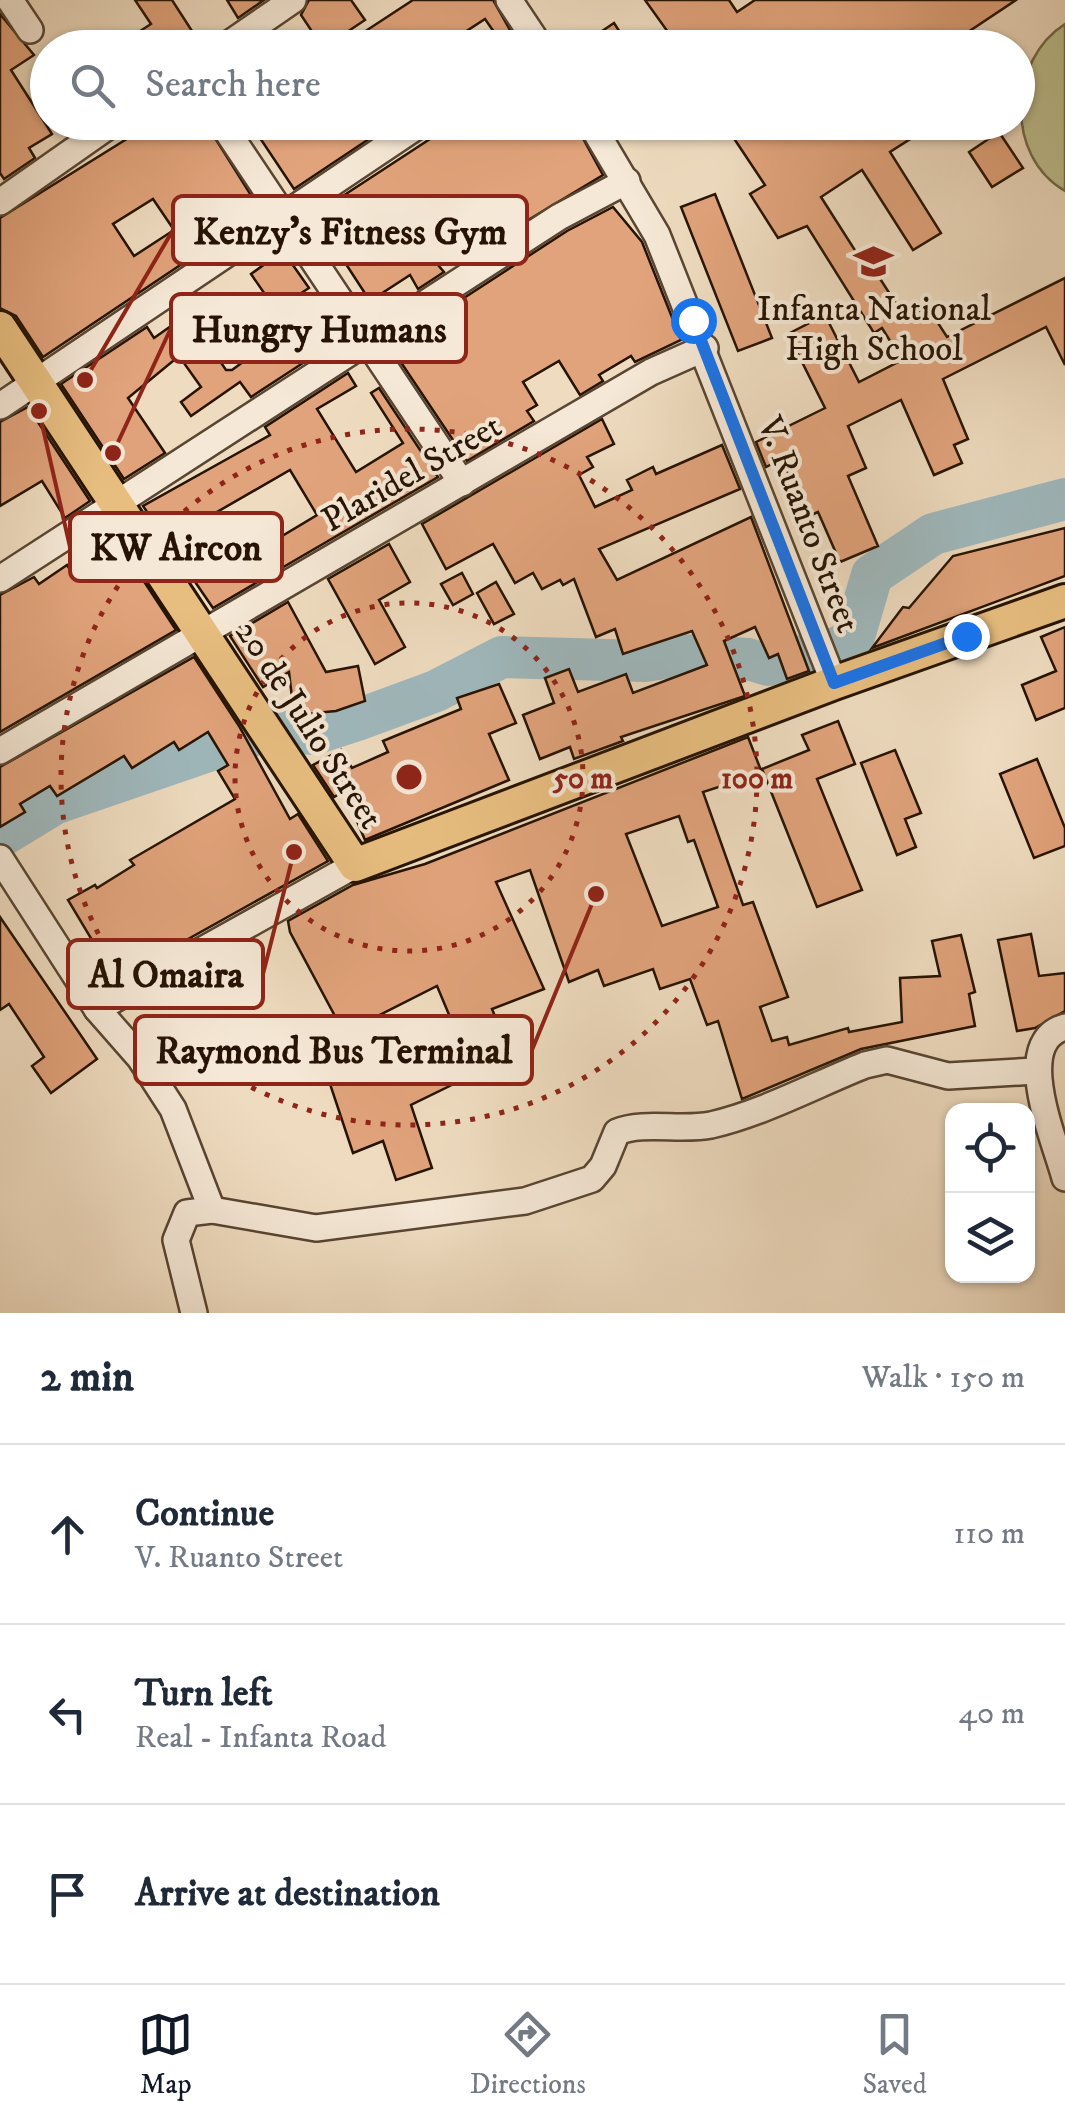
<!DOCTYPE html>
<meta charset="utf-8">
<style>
:root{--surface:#fff;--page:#f6f6f7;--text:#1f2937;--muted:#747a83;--line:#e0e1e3;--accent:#111827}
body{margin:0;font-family:"IM FELL DW Pica",serif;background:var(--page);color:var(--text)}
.controls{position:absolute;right:30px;bottom:30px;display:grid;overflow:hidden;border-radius:20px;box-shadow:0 2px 8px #0004}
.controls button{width:90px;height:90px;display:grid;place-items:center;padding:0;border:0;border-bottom:2px solid var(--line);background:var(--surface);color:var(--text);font:50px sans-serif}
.stop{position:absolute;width:30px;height:30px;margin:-22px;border:8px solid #1a73e8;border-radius:50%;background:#fff}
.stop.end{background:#1a73e8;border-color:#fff;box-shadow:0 2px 10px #0008}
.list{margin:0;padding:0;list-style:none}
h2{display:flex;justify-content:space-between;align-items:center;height:130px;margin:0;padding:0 40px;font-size:42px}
h2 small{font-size:32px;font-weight:400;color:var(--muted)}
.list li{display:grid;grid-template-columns:65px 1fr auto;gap:30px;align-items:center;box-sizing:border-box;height:180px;padding:0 40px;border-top:2px solid var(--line)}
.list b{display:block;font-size:38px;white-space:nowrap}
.list p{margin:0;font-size:32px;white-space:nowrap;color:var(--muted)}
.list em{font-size:32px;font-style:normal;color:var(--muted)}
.icon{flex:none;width:55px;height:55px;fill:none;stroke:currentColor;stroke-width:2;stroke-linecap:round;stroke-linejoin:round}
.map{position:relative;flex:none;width:1065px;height:1313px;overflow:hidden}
.search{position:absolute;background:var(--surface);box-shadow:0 2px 8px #0004;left:30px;right:30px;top:30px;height:110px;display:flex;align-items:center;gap:25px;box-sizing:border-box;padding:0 35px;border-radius:55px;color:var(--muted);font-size:38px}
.sheet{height:670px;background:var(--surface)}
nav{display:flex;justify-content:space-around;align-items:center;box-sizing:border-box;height:140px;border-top:2px solid var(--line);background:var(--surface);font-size:28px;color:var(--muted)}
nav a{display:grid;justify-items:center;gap:5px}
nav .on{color:var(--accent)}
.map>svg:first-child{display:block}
</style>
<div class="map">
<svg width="1065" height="1313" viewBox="0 0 1065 1313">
<rect width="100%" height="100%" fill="#efdcc0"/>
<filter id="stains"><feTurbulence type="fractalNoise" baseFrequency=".002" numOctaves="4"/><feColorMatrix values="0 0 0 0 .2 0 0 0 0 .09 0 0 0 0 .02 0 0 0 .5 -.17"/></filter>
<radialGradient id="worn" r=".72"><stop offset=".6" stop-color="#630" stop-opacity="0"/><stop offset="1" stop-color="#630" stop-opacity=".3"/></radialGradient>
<path fill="#bebf8f" stroke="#726948" stroke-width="2.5" d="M 1065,24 L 1065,191 C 1004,156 1009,59 1065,24 Z"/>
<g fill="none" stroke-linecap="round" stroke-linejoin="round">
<g stroke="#9fb9be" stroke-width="42">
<polyline points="834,649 853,640 872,575 933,534 1065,499"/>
<polyline points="283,731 314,734 357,720 436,691 502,657 645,661 683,655 748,659 768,665 806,655"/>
<polyline points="0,837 54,804 252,736"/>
</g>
</g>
<g fill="#e1a37b" stroke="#261302" stroke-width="2.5" fill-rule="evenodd">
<polygon points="135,0 172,0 203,48 114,48 151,24"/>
<polygon points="227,0 264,0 238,18"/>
<polygon points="309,0 351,0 365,20 323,48 301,15"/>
<polygon points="413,0 493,0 514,37 503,45 485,19 456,38 462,48 370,48 361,34"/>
<polygon points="645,0 729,0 737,12 755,0 1016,0 944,48 650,48 668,32"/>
<polygon points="0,14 34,55 11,70 52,134 29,148 35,158 4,179 0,173"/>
<polygon points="614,23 630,48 577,48"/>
<path d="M 154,122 L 205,122 L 261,211 L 43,357 L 16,316 L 0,308 L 0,218 ZM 153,199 L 174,230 L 134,256 L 113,224 Z"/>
<polygon points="241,122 371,122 378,133 294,189 250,123 244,127"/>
<polygon points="456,122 574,122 603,175 482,248 476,240 438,265 444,272 418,289 410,275 370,301 342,258 334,263 306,220"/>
<polygon points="723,122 937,122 890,152 941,233 913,250 862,170 821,197 872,277 877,274 906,319 927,306 947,337 1065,278 1065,365 1046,327 943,379 968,439 954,445 962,463 934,475 901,400 848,426 866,468 848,476 878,546 840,562 818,512 807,517 782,459 766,467 756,442 825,408 788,334 825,315 859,382 902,360 882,328 874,333 807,226 778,238 750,194 765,185"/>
<polygon points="999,132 1023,168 992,187 969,152"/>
<polygon points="715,194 772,338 738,351 681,207"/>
<polygon points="613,207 642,242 681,340 635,362 631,356 599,375 603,381 580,395 559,361 523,382 537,405 527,411 534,421 467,461 390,346 567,231"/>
<polygon points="283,251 309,288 292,299 326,348 251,397 240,382 191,416 181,402 201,387 179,356 128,398 165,453 124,479 61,384 147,327 154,338 188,314 226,370 232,370 281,334 272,321 280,316 251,274"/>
<path d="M 348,373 L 356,386 L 317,409 L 356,472 L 403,443 L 371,393 L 379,388 L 438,477 L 213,608 L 143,506 L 270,435 L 265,427 ZM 290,470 L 317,515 L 277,539 L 267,523 L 236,542 L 217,512 Z"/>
<polygon points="28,407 90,501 65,518 42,481 0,506 0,422"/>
<polygon points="602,419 614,444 587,457 593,467 579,475 595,507 632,490 627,480 653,467 656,474 722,445 740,489 599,549 617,580 751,517 809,671 787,679 778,654 769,658 755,627 724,641 745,696 621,737 623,741 574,759 570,747 540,759 523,715 554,703 545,678 569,669 578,692 626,674 633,693 707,665 692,631 623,654 615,629 596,637 574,579 563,585 560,580 542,589 533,573 515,583 493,544 446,569 422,524"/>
<polygon points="1065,528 1065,576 872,648 903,607 909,608 953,556"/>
<polygon points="389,544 410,582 379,600 405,647 375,664 328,579"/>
<polygon points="120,545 176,630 0,732 0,595 34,577 39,584 67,565 71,571 109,547 111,551"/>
<polygon points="462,573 473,594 453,605 441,584"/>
<polygon points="496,582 514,614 494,624 477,593"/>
<polygon points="288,602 326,672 358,666 365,701 336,711 294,715 289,672 263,687 230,636"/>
<polygon points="1065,627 1065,708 1036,720 1022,685 1056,671 1041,637"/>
<polygon points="194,657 239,726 290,819 298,814 328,861 102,987 90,968 104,960 68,900 95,885 97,888 134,865 130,860 235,799 218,771 228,765 208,732 179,750 174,742 132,768 124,756 57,796 50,786 20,804 25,812 0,827 0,767"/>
<polygon points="499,684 516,723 489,734 509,780 365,840 344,791 334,797 313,765 341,750 352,768 388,752 383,741 461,709 457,698"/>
<polygon points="838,721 855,764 817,779 862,890 817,907 762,769 809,750 802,735"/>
<path d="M 748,737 L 762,773 L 703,792 L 743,905 L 753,902 L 788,997 L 760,1007 L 772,1041 L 787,1037 L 789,1045 L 848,1028 L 849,1032 L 902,1022 L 900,978 L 940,976 L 932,941 L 961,935 L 975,992 L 969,994 L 975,1026 L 861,1049 L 742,1099 L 718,1021 L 707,1025 L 690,979 L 660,989 L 653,969 L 604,986 L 598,970 L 569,982 L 530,870 L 496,882 L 544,989 L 492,1009 L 507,1045 L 468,1060 L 437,986 L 344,1033 L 290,932 L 288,921 L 353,885 L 425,864 ZM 679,816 L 688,842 L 694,840 L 718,907 L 662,926 L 626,834 Z"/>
<polygon points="895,750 921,813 905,819 916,847 897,855 861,763"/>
<polygon points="1037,759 1065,828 1065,846 1034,858 1000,774"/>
<polygon points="0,917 97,1059 51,1093 32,1066 44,1057 9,1004 0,1010"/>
<polygon points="1031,934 1039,976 1065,973 1065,1011 1035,1028 1017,1031 998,940"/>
<polygon points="389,1048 397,1069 452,1050 464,1079 411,1105 432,1168 396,1180 383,1141 353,1153 329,1081 336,1078 332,1071"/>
</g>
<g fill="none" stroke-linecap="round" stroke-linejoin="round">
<defs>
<g id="minor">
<polyline points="10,0 30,30"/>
<polyline points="509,0 541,48"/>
<polyline points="223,48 293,0"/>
<polyline points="221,122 462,483"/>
<polyline points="590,122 657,235 834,683"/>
<polyline points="0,202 114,122"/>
<polyline points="0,406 423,122"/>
<polyline points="0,579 559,217 627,181"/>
<polyline points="0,751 651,372 705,348"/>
<polyline points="0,858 97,1009 140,1058 173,1109 212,1210"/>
<polyline points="97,1009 355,865"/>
<path d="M 1065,1027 C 1011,1042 1055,1140 1065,1178"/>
<path d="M 194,1313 L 176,1240 L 187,1213 L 212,1210 L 316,1228 L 525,1201 L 592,1179 L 603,1166 L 617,1132 C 643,1121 681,1131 711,1125 C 763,1113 815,1085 865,1065 L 887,1060 L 948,1076 L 1036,1071"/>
</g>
<polyline id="major" points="0,328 355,865 834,683 1065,601"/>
</defs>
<use href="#minor" stroke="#584532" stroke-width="30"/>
<use href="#major" stroke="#261302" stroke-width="38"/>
<use href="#minor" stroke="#f5e8d6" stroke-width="25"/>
<use href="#major" stroke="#e8be80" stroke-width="32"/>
</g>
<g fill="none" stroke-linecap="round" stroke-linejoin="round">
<polyline stroke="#1a73e8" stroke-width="12" points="693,320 834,683 966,636"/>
</g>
<g fill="none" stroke="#8f2418" stroke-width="5" stroke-dasharray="5 10">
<circle cx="409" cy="777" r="174"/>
<circle cx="409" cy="777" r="348"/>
</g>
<defs>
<symbol id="school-bare" viewBox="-9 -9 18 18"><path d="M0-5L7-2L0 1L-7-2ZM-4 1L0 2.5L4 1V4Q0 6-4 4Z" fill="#8f2418" stroke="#f5e8d6" stroke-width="2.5" paint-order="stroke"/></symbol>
</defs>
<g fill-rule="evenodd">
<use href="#school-bare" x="846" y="234" width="55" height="55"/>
</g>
<g text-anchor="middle" stroke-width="8" stroke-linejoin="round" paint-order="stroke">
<g font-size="35" fill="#261302" stroke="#f5e8d6">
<text x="874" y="320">Infanta National<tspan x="874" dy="40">High School</tspan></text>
</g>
<g font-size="35" fill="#261302" stroke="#f5e8d6">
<text transform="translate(411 472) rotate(-30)" y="12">Plaridel Street</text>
<text transform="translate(810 524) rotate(69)" y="12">V. Ruanto Street</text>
<text transform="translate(310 724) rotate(57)" y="12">20 de Julio Street</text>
</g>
</g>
<circle cx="409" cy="777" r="15" fill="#8f2418" stroke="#f5e8d6" stroke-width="5"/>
<g font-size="30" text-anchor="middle" font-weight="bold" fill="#8f2418" stroke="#f5e8d6" stroke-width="8" stroke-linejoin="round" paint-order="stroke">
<text x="583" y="788">50 m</text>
<text x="757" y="788">100 m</text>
</g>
<path fill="none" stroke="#8f2418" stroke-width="4" d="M85 380L173 230M113 453L171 328M39 411L70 547M294 852L263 974M596 894L532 1050"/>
<g fill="#8f2418" stroke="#f5e8d6" stroke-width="4">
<circle cx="85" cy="380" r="10"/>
<circle cx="113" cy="453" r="10"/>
<circle cx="39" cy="411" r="10"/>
<circle cx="294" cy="852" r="10"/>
<circle cx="596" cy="894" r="10"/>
</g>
<g fill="#f5e8d6" stroke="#8f2418" stroke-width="4">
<rect x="173" y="196" width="354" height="68" rx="10"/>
<rect x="171" y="294" width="295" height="68" rx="10"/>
<rect x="70" y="513" width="212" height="68" rx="10"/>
<rect x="68" y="940" width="195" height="68" rx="10"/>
<rect x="135" y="1016" width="397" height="68" rx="10"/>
</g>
<g font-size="38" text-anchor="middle" font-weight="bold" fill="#261302">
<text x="350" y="244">Kenzy's Fitness Gym</text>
<text x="319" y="342">Hungry Humans</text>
<text x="176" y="560">KW Aircon</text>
<text x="166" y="987">Al Omaira</text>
<text x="334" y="1063">Raymond Bus Terminal</text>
</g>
<rect width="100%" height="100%" filter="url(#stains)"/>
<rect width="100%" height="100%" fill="url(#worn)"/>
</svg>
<div class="controls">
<button><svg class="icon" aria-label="locate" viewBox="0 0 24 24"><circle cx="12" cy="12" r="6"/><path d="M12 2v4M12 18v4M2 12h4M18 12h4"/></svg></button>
<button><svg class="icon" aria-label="layers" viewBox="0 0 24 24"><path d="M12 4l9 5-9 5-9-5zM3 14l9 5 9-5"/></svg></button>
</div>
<div class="stop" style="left:693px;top:320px"></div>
<div class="stop end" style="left:966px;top:636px"></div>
<div class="search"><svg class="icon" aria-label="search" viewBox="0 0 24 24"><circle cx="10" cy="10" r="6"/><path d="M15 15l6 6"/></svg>Search here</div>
</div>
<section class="sheet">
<h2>2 min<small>Walk · 150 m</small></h2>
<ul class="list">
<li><svg class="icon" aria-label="ahead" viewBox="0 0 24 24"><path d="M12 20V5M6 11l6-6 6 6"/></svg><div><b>Continue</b><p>V. Ruanto Street</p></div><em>110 m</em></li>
<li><svg class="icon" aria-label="left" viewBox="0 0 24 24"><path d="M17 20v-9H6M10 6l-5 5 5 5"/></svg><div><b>Turn left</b><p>Real - Infanta Road</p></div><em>40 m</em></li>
<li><svg class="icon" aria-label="arrive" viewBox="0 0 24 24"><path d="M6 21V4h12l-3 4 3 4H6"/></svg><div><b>Arrive at destination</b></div></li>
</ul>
</section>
<nav>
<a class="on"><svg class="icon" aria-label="map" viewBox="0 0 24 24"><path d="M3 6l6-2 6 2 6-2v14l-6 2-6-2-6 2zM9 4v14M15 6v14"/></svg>Map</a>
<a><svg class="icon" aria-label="directions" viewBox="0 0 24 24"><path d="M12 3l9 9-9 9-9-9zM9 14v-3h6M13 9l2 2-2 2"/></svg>Directions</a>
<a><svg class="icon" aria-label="saved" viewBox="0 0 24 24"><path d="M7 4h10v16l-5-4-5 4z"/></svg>Saved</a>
</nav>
